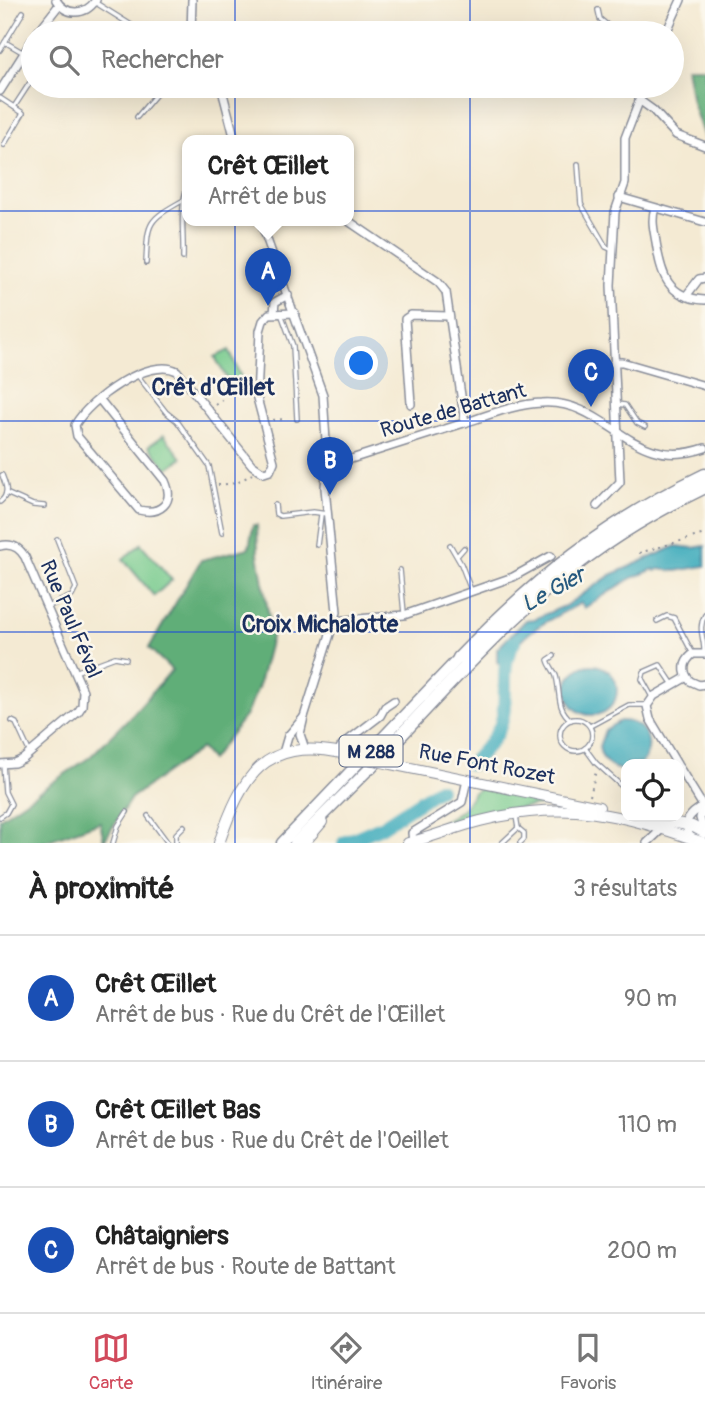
<!DOCTYPE html>
<html lang="fr">
<meta charset="utf-8">
<style>
:root{--surface:#fff;--page:#f2f2f2;--text:#222;--muted:#767676;--line:#e0e0e0;--accent:#d1495b}
body{margin:0;font-family:Pangolin,sans-serif;background:var(--page);color:var(--text)}
.controls{position:absolute;right:21px;bottom:21px;display:grid;overflow:hidden;border-radius:14px;box-shadow:0 7px 28px #0002}
.controls button{width:63px;height:63px;display:grid;place-items:center;padding:0;border:0;border-bottom:2px solid var(--line);background:var(--surface);color:var(--text);font:35px sans-serif}
.you{position:absolute;left:362px;top:364px;width:24px;height:24px;margin:-18px;border:5px solid #fff;border-radius:50%;background:#1a73e8;box-shadow:0 0 0 10px #1a73e833}
.badge{display:grid;place-items:center;width:46px;height:46px;border-radius:50%;background:var(--accent);color:#fff;font-size:23px;font-weight:700}
.pin{position:absolute;translate:-50% -58px;filter:drop-shadow(0 2px 4px #0008)}
.pin::after{content:'';position:absolute;top:37px;width:24px;height:21px;background:inherit;clip-path:polygon(0 0,100% 0,50% 100%)}
.popup{position:absolute;left:182px;top:135px;width:172px;height:91px;box-sizing:border-box;display:grid;place-content:center;border-radius:14px;background:var(--surface);filter:drop-shadow(0 2px 5px #0005);font-size:23px;white-space:nowrap;color:var(--muted)}
.popup b{font-size:26px;color:var(--text)}
.popup::after{content:'';position:absolute;left:50%;top:100%;margin-left:-14px;border:14px solid transparent;border-top-color:var(--surface)}
.list{margin:0;padding:0;list-style:none}
h2{display:flex;justify-content:space-between;align-items:center;height:91px;margin:0;padding:0 28px;font-size:30px}
h2 small{font-size:23px;font-weight:400;color:var(--muted)}
.list li{display:grid;grid-template-columns:46px 1fr auto;gap:21px;align-items:center;box-sizing:border-box;height:126px;padding:0 28px;border-top:2px solid var(--line)}
.list b{display:block;font-size:26px;white-space:nowrap}
.list p{margin:0;font-size:23px;white-space:nowrap;color:var(--muted)}
.list em{font-size:23px;font-style:normal;color:var(--muted)}
.icon{flex:none;width:38px;height:38px;fill:none;stroke:currentColor;stroke-width:2;stroke-linecap:round;stroke-linejoin:round}
.map{position:relative;flex:none;width:705px;height:843px;overflow:hidden}
.search{position:absolute;background:var(--surface);box-shadow:0 7px 28px #0002;left:21px;right:21px;top:21px;height:77px;display:flex;align-items:center;gap:18px;box-sizing:border-box;padding:0 24px;border-radius:38px;color:var(--muted);font-size:26px}
.sheet{height:469px;background:var(--surface)}
nav{display:flex;justify-content:space-around;align-items:center;box-sizing:border-box;height:98px;border-top:2px solid var(--line);background:var(--surface);font-size:19px;color:var(--muted)}
nav a{display:grid;justify-items:center;gap:4px}
nav .on{color:var(--accent)}
.map>svg:first-child{display:block}
</style>
<div class="map">
<svg width="705" height="843" viewBox="0 0 705 843">
<rect width="100%" height="100%" fill="#fbf7ec"/>
<filter id="ink" filterUnits="userSpaceOnUse"><feTurbulence type="fractalNoise" baseFrequency=".0143" numOctaves="2"/><feDisplacementMap in="SourceGraphic" scale="14" xChannelSelector="R" yChannelSelector="G"/><feConvolveMatrix kernelMatrix="1 2 1 2 8 2 1 2 1" color-interpolation-filters="sRGB"/></filter>
<filter id="wash" filterUnits="userSpaceOnUse"><feTurbulence type="fractalNoise" baseFrequency=".00686" numOctaves="4" result="noise"/><feDisplacementMap in="SourceGraphic" scale="28" xChannelSelector="R" yChannelSelector="G"/><feGaussianBlur stdDeviation="1.57" result="paint"/><feColorMatrix in="noise" values="0 0 0 0 0 0 0 0 0 0 0 0 0 0 0 0 0 1.4 0 .05"/><feComposite in="paint" operator="in"/></filter>
<g filter="url(#wash)">
<rect width="100%" height="100%" fill="#f4ead3"/>
<g fill="#77ca8d" stroke="#497c76" stroke-width="2">
<polygon points="229,350 243,382 238,389 228,381 215,357"/>
<polygon points="164,435 182,458 167,469 149,446"/>
<polygon points="141,544 172,580 154,596 123,559"/>
<polygon points="481,788 546,802 547,804 491,812 425,832 463,809 473,793"/>
</g>
<g fill="#61ae78" stroke="#3e6e6b" stroke-width="2">
<polygon points="686,67 705,67 705,140 692,102"/>
<polygon points="253,525 257,525 258,554 272,634 258,688 246,715 211,760 201,748 131,798 104,841 100,822 41,843 0,843 0,818 90,757 131,716 172,670 149,648 201,560 249,548"/>
</g>
<g fill="#3eabbc" stroke="#2c6d8d" stroke-width="2">
<path d="M 676,546 L 693,548 L 705,546 L 705,566 L 676,571 L 659,569 L 655,571 L 654,569 L 630,579 L 584,608 L 581,603 C 552,619 516,633 504,666 L 497,662 L 497,649 L 526,620 L 534,619 L 565,606 L 611,575 Z"/>
<circle cx="592" cy="690" r="25"/>
<path d="M 620,721 C 644,720 657,743 642,763 L 626,764 L 626,770 C 611,770 602,762 599,747 L 605,730 Z"/>
</g>
<g fill="none" stroke-linecap="round" stroke-linejoin="round">
<g stroke="#3eabbc" stroke-width="14">
<path d="M 471,764 C 483,751 495,740 501,724 C 510,697 498,666 514,642"/>
<polyline points="344,843 381,827 439,789"/>
</g>
</g>
</g>
<g filter="url(#ink)">
<g fill="none" stroke-linecap="round" stroke-linejoin="round">
<defs>
<g id="service">
<polyline points="96,3 144,33"/>
<polyline points="598,10 600,19 617,33"/>
<polyline points="166,33 170,27"/>
<polyline points="5,42 23,12"/>
<polyline points="0,50 5,42 22,52"/>
<polyline points="0,98 23,113 4,145"/>
<polyline points="14,107 33,78"/>
<polyline points="137,117 163,86"/>
<polyline points="578,164 581,204 606,247 613,250"/>
<path d="M 183,258 C 184,234 179,207 188,185"/>
<path d="M 146,263 C 148,223 146,221 182,201"/>
<polyline points="282,316 293,346 297,419"/>
<polyline points="138,376 166,412 177,421 209,466 222,533"/>
<polyline points="616,404 625,405 637,423 645,427"/>
<polyline points="6,493 33,505 44,506"/>
<path d="M 0,502 C 10,494 6,485 2,475"/>
<polyline points="275,505 276,514 280,516 313,512 327,514"/>
<polyline points="317,545 321,515"/>
<polyline points="450,545 461,564 471,590"/>
<polyline points="457,556 464,548"/>
<polyline points="400,570 404,613"/>
<polyline points="47,607 72,596 76,588 57,539"/>
<polyline points="657,621 667,616 674,618 693,654"/>
<path d="M 704,653 C 705,639 697,629 705,615"/>
<path d="M 554,656 L 548,660 C 550,667 554,670 556,676 C 561,694 556,708 571,720"/>
<polyline points="75,672 115,657 126,659"/>
<polyline points="652,697 642,679 644,672 660,665 672,683"/>
<circle cx="576" cy="735" r="16"/>
<polyline points="12,721 16,723 29,751"/>
<polyline points="590,726 629,705 645,705"/>
<polyline points="585,748 596,763 626,790"/>
<polyline points="148,816 168,843"/>
<polyline points="516,816 518,828 524,833 524,839 520,843"/>
<polyline points="0,817 6,813 11,804 5,792 3,764"/>
<polyline points="113,843 118,826 127,812"/>
<polyline points="176,843 176,834 184,826"/>
<polyline points="502,843 518,828"/>
</g>
<g id="minor">
<path d="M 56,0 C 66,16 85,16 96,0"/>
<polyline points="37,33 59,5"/>
<polyline points="191,33 192,0"/>
<polyline points="666,33 681,0"/>
<polyline points="221,86 235,140"/>
<polyline points="0,91 33,39"/>
<polyline points="639,100 653,110 676,135 705,146"/>
<polyline points="619,197 705,222"/>
<path d="M 655,208 C 651,220 654,230 656,242 C 661,274 667,298 705,300"/>
<polyline points="260,220 323,395 327,456 325,488 337,612 304,717 300,734 305,749"/>
<polyline points="347,220 438,282 446,292 465,423"/>
<polyline points="686,296 699,279 705,278"/>
<polyline points="274,313 275,302 288,295"/>
<polyline points="614,362 622,362 705,386"/>
<path d="M 100,400 L 165,481 C 175,503 160,515 139,510 L 77,436 L 75,425 C 89,400 149,356 177,371 L 252,465 L 264,473 L 270,471 L 274,462 L 257,398 L 260,331 L 263,321 L 269,314 L 295,313"/>
<polyline points="411,404 405,319 411,315 449,316"/>
<path d="M 326,467 C 372,452 418,438 464,423 C 489,415 515,404 542,403 C 609,399 630,474 705,448"/>
<polyline points="597,506 620,482 611,285 615,212 625,183 625,138 645,86"/>
<path d="M 0,546 C 11,543 19,547 25,557 L 83,691 L 82,706 L 78,712 L 23,759 L 14,763 L 0,764"/>
<polyline points="335,621 404,615 513,577 551,556"/>
<path d="M 705,654 L 693,654 C 683,662 682,672 690,681 L 699,685 L 705,684"/>
<polyline points="338,752 342,745 380,716 385,707 394,701"/>
<polyline points="283,753 288,736 304,717"/>
<polyline points="677,764 650,719 647,706 654,696 687,677"/>
<polyline points="679,767 703,806"/>
<polyline points="703,807 700,818 704,832"/>
<path d="M 692,839 C 680,823 690,813 704,806"/>
<polyline points="413,842 412,833 462,802 467,780"/>
<polyline points="647,843 663,828"/>
</g>
<g id="secondary">
<polyline points="391,764 599,807"/>
<polyline points="645,817 692,826 705,833"/>
<path d="M 219,843 C 242,777 263,737 342,753"/>
<polyline points="304,843 322,822"/>
<path d="M 408,843 C 433,837 456,827 480,821 C 566,799 623,814 704,843"/>
</g>
<g id="primary">
<polyline points="282,843 459,658"/>
<polyline points="295,843 370,768"/>
</g>
<g id="trunk">
<path d="M 459,658 C 536,578 605,523 705,475"/>
<path d="M 370,768 C 430,705 493,633 560,578 C 604,541 653,512 705,487"/>
</g>
</defs>
<use href="#service" stroke="#888c98" stroke-width="6"/>
<use href="#minor" stroke="#888c98" stroke-width="10"/>
<use href="#secondary" stroke="#888c98" stroke-width="12"/>
<use href="#primary" stroke="#888c98" stroke-width="13"/>
<use href="#trunk" stroke="#888c98" stroke-width="15"/>
<g stroke="#888c98" stroke-width="2" stroke-dasharray="2 5" stroke-linecap="butt">
<polyline points="215,405 226,397"/>
<polyline points="273,420 287,419"/>
<polyline points="218,485 237,483 252,474"/>
<polyline points="639,553 705,534"/>
<polyline points="590,796 596,771"/>
</g>
<use href="#service" stroke="#fff" stroke-width="3.5"/>
<use href="#minor" stroke="#fff" stroke-width="7"/>
<use href="#secondary" stroke="#fff" stroke-width="10"/>
<use href="#primary" stroke="#fff" stroke-width="10"/>
<use href="#trunk" stroke="#fff" stroke-width="12"/>
<defs>
<polyline id="secondary-bridge" points="342,753 391,764"/>
</defs>
<use href="#secondary-bridge" stroke="#888c98" stroke-width="12" stroke-linecap="butt"/>
<use href="#secondary-bridge" stroke="#fff" stroke-width="10"/>
</g>
</g>
<path fill="none" stroke="#1d4ed8" stroke-width="2" stroke-opacity="0.55" d="M 235,0 L 235,33M 470,0 L 470,33M 235,86 L 235,843M 470,86 L 470,843M 0,211 L 705,211M 0,421 L 705,421M 0,632 L 705,632"/>
<g text-anchor="middle" stroke-width="5" stroke-linejoin="round" paint-order="stroke">
<rect fill="#fbf7ec" stroke="#5e6b89" stroke-width="2" x="339.5" y="735.5" width="63" height="31" rx="5"/>
<g font-size="19" font-weight="bold" fill="#1b2f5e">
<text x="371" y="758">M 288</text>
</g>
<g font-size="21" fill="#1b2f5e" stroke="#fbf7ec">
<text transform="translate(453 410) rotate(-16)" y="7">Route de Battant</text>
<text transform="translate(71 619) rotate(67)" y="7">Rue Paul Féval</text>
<text transform="translate(487 764) rotate(11)" y="7">Rue Font Rozet</text>
</g>
<g font-size="23" font-weight="bold" fill="#1b2f5e" stroke="#fbf7ec">
<text x="213" y="395">Crêt d'Œillet</text>
<text x="320" y="632">Croix Michalotte</text>
</g>
<g font-size="23" font-style="italic" fill="#275a7f" stroke="#fbf7ec">
<text transform="translate(553 589) rotate(-29)" y="8">Le Gier</text>
</g>
</g>
</svg>
<div class="controls">
<button><svg class="icon" aria-label="locate" viewBox="0 0 24 24"><circle cx="12" cy="12" r="6"/><path d="M12 2v4M12 18v4M2 12h4M18 12h4"/></svg></button>
</div>
<div class="you"></div>
<div class="pin badge" style="left:268px;top:306px;background:#1a4fb4">A</div>
<div class="popup"><b>Crêt Œillet</b>Arrêt de bus</div>
<div class="pin badge" style="left:330px;top:495px;background:#1a4fb4">B</div>
<div class="pin badge" style="left:591px;top:407px;background:#1a4fb4">C</div>
<div class="search"><svg class="icon" aria-label="search" viewBox="0 0 24 24"><circle cx="10" cy="10" r="6"/><path d="M15 15l6 6"/></svg>Rechercher</div>
</div>
<section class="sheet">
<h2>À proximité<small>3 résultats</small></h2>
<ul class="list">
<li><span class="badge" style="background:#1a4fb4">A</span><div><b>Crêt Œillet</b><p>Arrêt de bus · Rue du Crêt de l'Œillet</p></div><em>90 m</em></li>
<li><span class="badge" style="background:#1a4fb4">B</span><div><b>Crêt Œillet Bas</b><p>Arrêt de bus · Rue du Crêt de l'Oeillet</p></div><em>110 m</em></li>
<li><span class="badge" style="background:#1a4fb4">C</span><div><b>Châtaigniers</b><p>Arrêt de bus · Route de Battant</p></div><em>200 m</em></li>
</ul>
</section>
<nav>
<a class="on"><svg class="icon" aria-label="map" viewBox="0 0 24 24"><path d="M3 6l6-2 6 2 6-2v14l-6 2-6-2-6 2zM9 4v14M15 6v14"/></svg>Carte</a>
<a><svg class="icon" aria-label="directions" viewBox="0 0 24 24"><path d="M12 3l9 9-9 9-9-9zM9 14v-3h6M13 9l2 2-2 2"/></svg>Itinéraire</a>
<a><svg class="icon" aria-label="saved" viewBox="0 0 24 24"><path d="M7 4h10v16l-5-4-5 4z"/></svg>Favoris</a>
</nav>
